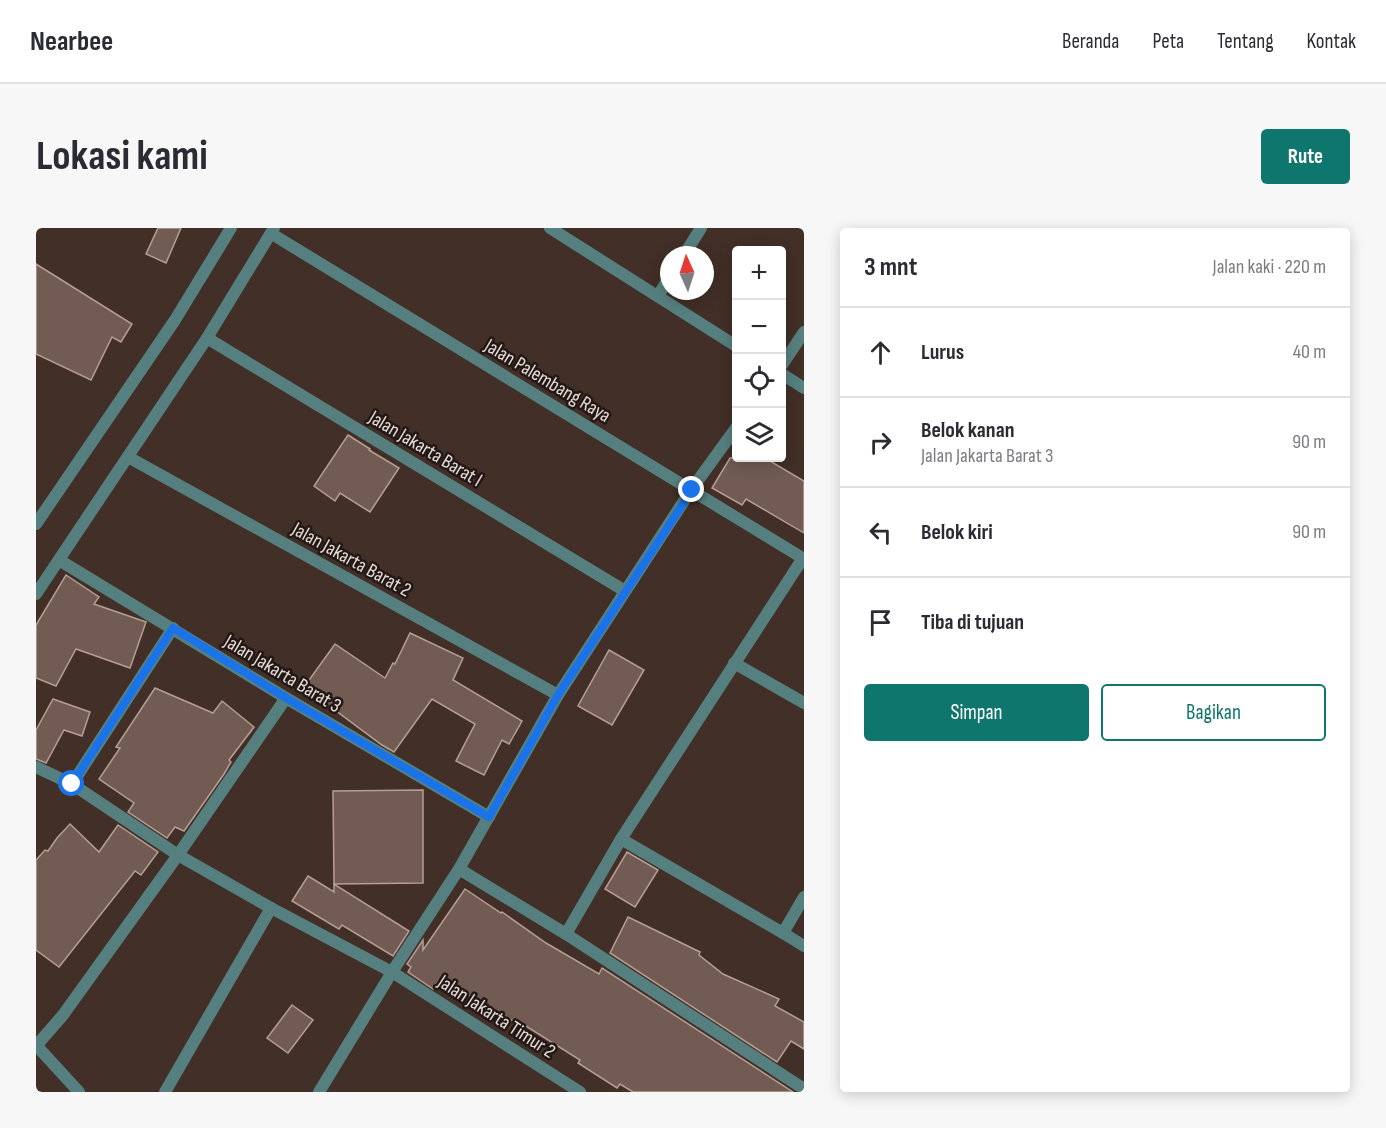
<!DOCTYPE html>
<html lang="id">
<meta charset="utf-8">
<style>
:root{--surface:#fff;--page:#f7f7f7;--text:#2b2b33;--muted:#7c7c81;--line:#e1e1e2;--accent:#0f766e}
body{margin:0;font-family:"Sofia Sans Condensed",sans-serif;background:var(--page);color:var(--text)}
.controls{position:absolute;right:18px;top:18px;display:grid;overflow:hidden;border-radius:6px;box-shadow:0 3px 15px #0003}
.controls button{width:54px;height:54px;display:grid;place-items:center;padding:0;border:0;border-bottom:2px solid var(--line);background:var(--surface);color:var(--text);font:30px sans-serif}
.compass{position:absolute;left:624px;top:18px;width:54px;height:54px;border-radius:50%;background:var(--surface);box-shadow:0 3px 15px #0003;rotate:357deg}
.stop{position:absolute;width:18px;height:18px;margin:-14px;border:4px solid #1a73e8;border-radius:50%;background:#fff}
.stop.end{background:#1a73e8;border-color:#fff;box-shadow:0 2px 6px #0008}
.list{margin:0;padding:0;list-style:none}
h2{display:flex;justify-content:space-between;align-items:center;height:78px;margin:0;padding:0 24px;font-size:26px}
h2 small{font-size:20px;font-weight:400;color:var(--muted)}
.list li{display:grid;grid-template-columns:39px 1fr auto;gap:18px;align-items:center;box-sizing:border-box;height:90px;padding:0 24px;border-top:2px solid var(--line)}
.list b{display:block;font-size:22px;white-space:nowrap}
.list p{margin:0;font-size:20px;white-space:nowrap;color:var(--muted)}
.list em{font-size:20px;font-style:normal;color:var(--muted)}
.actions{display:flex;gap:12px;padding:18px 24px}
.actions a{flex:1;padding:14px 0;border:2px solid var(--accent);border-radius:6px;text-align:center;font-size:21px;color:var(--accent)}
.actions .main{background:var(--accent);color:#fff}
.icon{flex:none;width:33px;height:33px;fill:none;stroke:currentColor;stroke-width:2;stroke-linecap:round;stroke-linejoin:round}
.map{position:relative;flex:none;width:768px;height:864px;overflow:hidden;border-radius:6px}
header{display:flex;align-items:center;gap:36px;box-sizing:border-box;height:84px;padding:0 30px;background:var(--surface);border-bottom:2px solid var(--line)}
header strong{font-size:28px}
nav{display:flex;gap:33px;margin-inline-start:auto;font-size:21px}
.intro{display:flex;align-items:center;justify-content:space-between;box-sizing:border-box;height:144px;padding:0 36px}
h1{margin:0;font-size:42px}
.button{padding:15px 27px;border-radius:6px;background:var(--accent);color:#fff;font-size:21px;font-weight:700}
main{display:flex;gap:36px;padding:0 36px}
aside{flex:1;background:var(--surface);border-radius:6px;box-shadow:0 3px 15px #0003}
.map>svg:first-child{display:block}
</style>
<header>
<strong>Nearbee</strong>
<nav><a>Beranda</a><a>Peta</a><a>Tentang</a><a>Kontak</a></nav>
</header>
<div class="intro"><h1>Lokasi kami</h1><a class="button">Rute</a></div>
<main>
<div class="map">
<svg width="768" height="864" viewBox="0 0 768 864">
<rect width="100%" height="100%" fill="#422f27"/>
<g fill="#715b53" stroke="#b79e95" stroke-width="1.5">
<polygon points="122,0 145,0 130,35 110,26"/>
<polygon points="0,36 96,96 85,114 76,109 55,152 0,126"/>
<polygon points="312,207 334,221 333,222 363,240 334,284 304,265 299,273 278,258"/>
<polygon points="694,230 729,230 768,253 768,305 710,271 706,277 676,260"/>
<polygon points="30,347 63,369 58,376 110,394 94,440 40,421 20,458 0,450 0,397"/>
<polygon points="374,405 427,430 417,452 486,493 473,516 466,512 448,547 420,533 439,496 396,471 358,524 346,517 268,459 299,416 349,450 357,435 359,436"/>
<polygon points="573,422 608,442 576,497 542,478"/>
<polygon points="119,460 177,485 186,473 218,499 193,532 195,534 188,546 148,603 139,599 131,610 92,584 98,575 63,551 84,520 80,519"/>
<polygon points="17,471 54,484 46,508 28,502 10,535 0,531 0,502"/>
<polygon points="387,562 387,655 298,656 297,563"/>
<polygon points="34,596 63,624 82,597 122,624 105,647 99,643 23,739 0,722 0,632 9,622 12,623 21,610"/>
<polygon points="591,624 622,642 599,679 569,661"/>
<polygon points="272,648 298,664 298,656 373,703 357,728 306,697 303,701 256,673"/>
<polygon points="429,661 465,685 466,684 510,715 563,746 566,740 757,864 597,864 584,856 581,860 542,835 544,832 490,798 489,800 460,783 458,787 439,777 442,772 403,752 397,761 372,744 375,739 371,736 387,712 387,722"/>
<polygon points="592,689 664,724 663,727 687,746 743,771 739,778 768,794 768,821 755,813 741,834 574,725"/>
<polygon points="256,777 277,792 252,825 231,810"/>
</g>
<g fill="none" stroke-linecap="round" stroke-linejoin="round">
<g stroke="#56807f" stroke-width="12">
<polyline points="514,0 700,118"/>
<polyline points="236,6 768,331"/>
<polyline points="648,27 665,0"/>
<polyline points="622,68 633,50"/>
<polyline points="171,110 589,363"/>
<polyline points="746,137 768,104"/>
<polyline points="746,146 768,160"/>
<polyline points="92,229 522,467"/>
<polyline points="0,296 139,92 195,0"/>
<polyline points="23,332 250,470 453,589"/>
<polyline points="0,366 171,110 238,0"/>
<polyline points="137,400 36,556 142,627 235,680 356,744 544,864"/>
<polyline points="698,435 768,475"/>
<polyline points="0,539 36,556"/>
<polyline points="585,611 747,705 768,718"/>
<polyline points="423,641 530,706 768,861"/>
<polyline points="747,705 768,669"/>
<polyline points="530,706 585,611 767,330"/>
<polyline points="0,817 43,864"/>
<polyline points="0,818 27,787 142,627 250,470"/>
<polyline points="129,864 235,680"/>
<polyline points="283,864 356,744 423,641 522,467 655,262 700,200"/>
</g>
</g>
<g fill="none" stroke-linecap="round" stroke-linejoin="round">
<polyline stroke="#1a73e8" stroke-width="8" points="36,556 137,400 250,470 453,589 522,467 656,262"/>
</g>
<g text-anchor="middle" stroke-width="5" stroke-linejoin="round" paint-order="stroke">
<g font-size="20" fill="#e8dbd6" stroke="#221916">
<text transform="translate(512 152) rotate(31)" y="7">Jalan Palembang Raya</text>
<text transform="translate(390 220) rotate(31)" y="7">Jalan Jakarta Barat I</text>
<text transform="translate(316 331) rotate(29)" y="7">Jalan Jakarta Barat 2</text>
<text transform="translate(247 445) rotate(31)" y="7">Jalan Jakarta Barat 3</text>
<text transform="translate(461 788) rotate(33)" y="7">Jalan Jakarta Timur 2</text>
</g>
</g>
</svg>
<div class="controls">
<button>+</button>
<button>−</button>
<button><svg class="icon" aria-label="locate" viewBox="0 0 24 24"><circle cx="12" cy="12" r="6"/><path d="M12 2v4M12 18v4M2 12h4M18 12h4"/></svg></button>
<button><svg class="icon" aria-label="layers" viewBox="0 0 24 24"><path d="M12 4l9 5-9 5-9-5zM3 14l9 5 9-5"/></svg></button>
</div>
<svg class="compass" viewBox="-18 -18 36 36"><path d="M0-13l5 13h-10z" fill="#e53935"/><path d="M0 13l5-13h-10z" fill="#7c7c81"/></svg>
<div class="stop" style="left:36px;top:556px"></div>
<div class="stop end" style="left:656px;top:262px"></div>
</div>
<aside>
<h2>3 mnt<small>Jalan kaki · 220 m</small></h2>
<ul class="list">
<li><svg class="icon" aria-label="ahead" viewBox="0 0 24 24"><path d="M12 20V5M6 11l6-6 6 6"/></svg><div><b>Lurus</b></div><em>40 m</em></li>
<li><svg class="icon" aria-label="right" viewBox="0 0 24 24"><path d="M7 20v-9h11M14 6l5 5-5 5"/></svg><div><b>Belok kanan</b><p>Jalan Jakarta Barat 3</p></div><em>90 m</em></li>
<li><svg class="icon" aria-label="left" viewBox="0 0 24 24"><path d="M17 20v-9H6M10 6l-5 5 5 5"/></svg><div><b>Belok kiri</b></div><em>90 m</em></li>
<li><svg class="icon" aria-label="arrive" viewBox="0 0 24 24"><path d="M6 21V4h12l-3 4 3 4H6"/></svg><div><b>Tiba di tujuan</b></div></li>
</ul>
<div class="actions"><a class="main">Simpan</a><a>Bagikan</a></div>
</aside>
</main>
